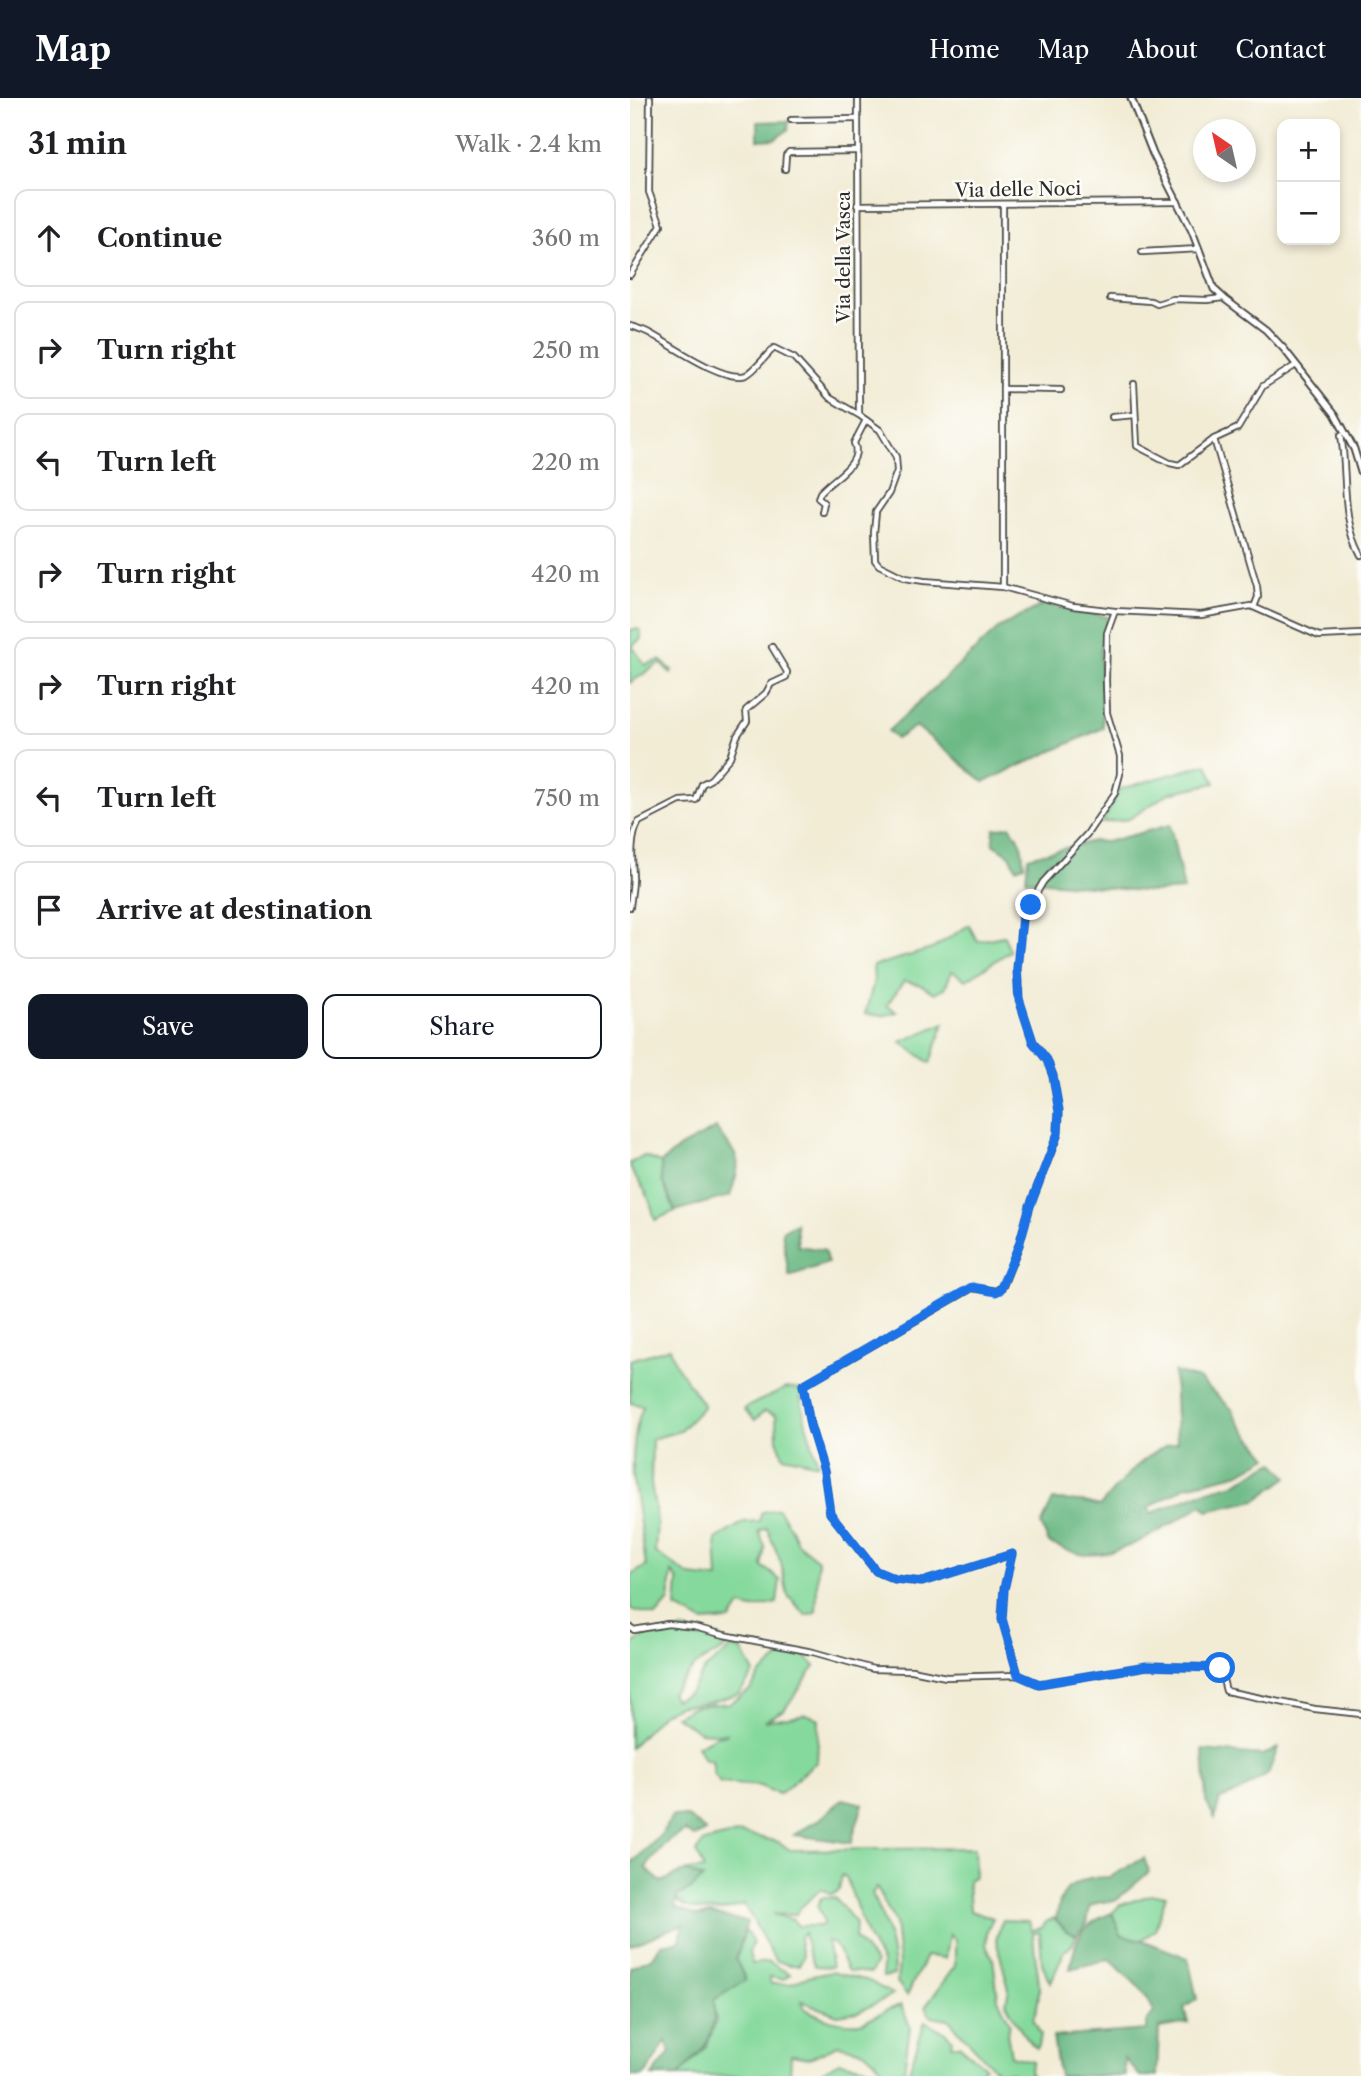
<!DOCTYPE html>
<meta charset="utf-8">
<style>
:root{--surface:#fff;--page:#f2f2f2;--text:#202124;--muted:#757577;--line:#e0e0e0;--accent:#111827}
body{margin:0;font-family:"Libre Caslon Text",serif;background:var(--page);color:var(--text)}
.controls{position:absolute;right:21px;top:21px;display:grid;overflow:hidden;border-radius:14px;box-shadow:0 4px 10px #0003}
.controls button{width:63px;height:63px;display:grid;place-items:center;padding:0;border:0;border-bottom:2px solid var(--line);background:var(--surface);color:var(--text);font:35px sans-serif}
.compass{position:absolute;left:563px;top:21px;width:63px;height:63px;border-radius:50%;background:var(--surface);box-shadow:0 4px 10px #0003;rotate:326deg}
.stop{position:absolute;width:21px;height:21px;margin:-16px;border:5px solid #1a73e8;border-radius:50%;background:#fff}
.stop.end{background:#1a73e8;border-color:#fff;box-shadow:0 2px 7px #0008}
.list{margin:0;padding:0;list-style:none}
h2{display:flex;justify-content:space-between;align-items:center;height:91px;margin:0;padding:0 28px;font-size:30px}
h2 small{font-size:23px;font-weight:400;color:var(--muted)}
.list li{display:grid;grid-template-columns:46px 1fr auto;gap:21px;align-items:center;box-sizing:border-box;height:98px;margin:0 14px 14px;padding:0 14px;border:2px solid var(--line);border-radius:14px}
.list b{display:block;font-size:26px;white-space:nowrap}
.list em{font-size:23px;font-style:normal;color:var(--muted)}
.actions{display:flex;gap:14px;padding:21px 28px}
.actions a{flex:1;padding:16px 0;border:2px solid var(--accent);border-radius:14px;text-align:center;font-size:24px;color:var(--accent)}
.actions .main{background:var(--accent);color:#fff}
.icon{flex:none;width:38px;height:38px;fill:none;stroke:currentColor;stroke-width:2;stroke-linecap:round;stroke-linejoin:round}
.map{position:relative;flex:none;width:731px;height:1978px;overflow:hidden}
header{display:flex;align-items:center;gap:42px;box-sizing:border-box;height:98px;padding:0 35px;background:var(--accent);color:#fff}
header strong{font-size:33px}
nav{display:flex;gap:38px;margin-inline-start:auto;font-size:24px}
main{display:flex}
aside{flex:1;background:var(--surface)}
.map>svg:first-child{display:block}
</style>
<header>
<strong>Map</strong>
<nav><a>Home</a><a>Map</a><a>About</a><a>Contact</a></nav>
</header>
<main>
<aside>
<h2>31 min<small>Walk · 2.4 km</small></h2>
<ul class="list">
<li><svg class="icon" aria-label="ahead" viewBox="0 0 24 24"><path d="M12 20V5M6 11l6-6 6 6"/></svg><div><b>Continue</b></div><em>360 m</em></li>
<li><svg class="icon" aria-label="right" viewBox="0 0 24 24"><path d="M7 20v-9h11M14 6l5 5-5 5"/></svg><div><b>Turn right</b></div><em>250 m</em></li>
<li><svg class="icon" aria-label="left" viewBox="0 0 24 24"><path d="M17 20v-9H6M10 6l-5 5 5 5"/></svg><div><b>Turn left</b></div><em>220 m</em></li>
<li><svg class="icon" aria-label="right" viewBox="0 0 24 24"><path d="M7 20v-9h11M14 6l5 5-5 5"/></svg><div><b>Turn right</b></div><em>420 m</em></li>
<li><svg class="icon" aria-label="right" viewBox="0 0 24 24"><path d="M7 20v-9h11M14 6l5 5-5 5"/></svg><div><b>Turn right</b></div><em>420 m</em></li>
<li><svg class="icon" aria-label="left" viewBox="0 0 24 24"><path d="M17 20v-9H6M10 6l-5 5 5 5"/></svg><div><b>Turn left</b></div><em>750 m</em></li>
<li><svg class="icon" aria-label="arrive" viewBox="0 0 24 24"><path d="M6 21V4h12l-3 4 3 4H6"/></svg><div><b>Arrive at destination</b></div></li>
</ul>
<div class="actions"><a class="main">Save</a><a>Share</a></div>
</aside>
<div class="map">
<svg width="731" height="1978" viewBox="0 0 731 1978">
<rect width="100%" height="100%" fill="#fdfcf7"/>
<filter id="ink" filterUnits="userSpaceOnUse"><feTurbulence type="fractalNoise" baseFrequency=".0143" numOctaves="2"/><feDisplacementMap in="SourceGraphic" scale="14" xChannelSelector="R" yChannelSelector="G"/><feConvolveMatrix kernelMatrix="1 2 1 2 8 2 1 2 1" color-interpolation-filters="sRGB"/></filter>
<filter id="wash" filterUnits="userSpaceOnUse"><feTurbulence type="fractalNoise" baseFrequency=".00686" numOctaves="4" result="noise"/><feDisplacementMap in="SourceGraphic" scale="28" xChannelSelector="R" yChannelSelector="G"/><feGaussianBlur stdDeviation="1.57" result="paint"/><feColorMatrix in="noise" values="0 0 0 0 0 0 0 0 0 0 0 0 0 0 0 0 0 1.4 0 .05"/><feComposite in="paint" operator="in"/></filter>
<g filter="url(#wash)">
<rect width="100%" height="100%" fill="#f2ecd5"/>
<g fill="#85d99c" stroke="#588264" stroke-width="2">
<polygon points="8,531 11,534 11,541 2,548 15,567 30,562 42,572 41,575 30,565 0,585 0,532"/>
<polygon points="577,666 585,685 539,695 499,721 472,725 490,691"/>
<polygon points="339,827 347,843 374,838 380,853 336,882 322,873 315,890 305,895 291,887 274,883 257,907 267,914 253,918 235,916 244,884 243,868 302,851"/>
<polygon points="314,925 300,965 271,944"/>
<path d="M 14,1058 L 31,1065 L 32,1083 L 45,1113 L 25,1122 C 22,1111 20,1099 13,1090 C 7,1081 1,1077 0,1065 Z"/>
<path d="M 40,1250 L 46,1267 L 74,1308 L 50,1333 L 22,1341 L 21,1385 L 27,1423 L 25,1454 L 60,1478 L 88,1481 L 86,1441 L 114,1424 L 129,1423 L 132,1414 L 148,1411 L 161,1431 L 167,1445 L 188,1462 L 186,1514 L 176,1517 L 158,1498 L 151,1465 L 137,1430 L 129,1433 L 135,1449 L 132,1468 L 150,1482 L 147,1505 L 122,1511 L 110,1508 L 101,1522 L 74,1524 L 46,1510 L 48,1483 L 42,1474 L 39,1503 L 26,1518 L 0,1511 L 1,1477 L 16,1468 L 6,1398 C 0,1374 3,1333 13,1308 L 0,1305 L 0,1262 Z"/>
<path d="M 156,1290 L 169,1291 L 176,1326 L 188,1366 L 153,1358 L 147,1341 L 146,1317 L 134,1313 L 125,1322 L 114,1311 C 128,1302 142,1298 156,1290 Z"/>
<polygon points="53,1532 90,1539 97,1549 66,1567 41,1595 45,1602 60,1595 74,1572 103,1549 113,1554 124,1575 109,1596 81,1604 48,1608 33,1615 0,1650 0,1548 18,1536"/>
<path d="M 173,1556 L 185,1568 L 154,1612 L 134,1623 L 176,1616 L 189,1621 L 187,1664 C 173,1673 163,1686 149,1696 L 130,1688 L 90,1685 L 84,1676 L 82,1662 L 74,1661 L 67,1648 L 86,1638 L 98,1636 L 70,1634 L 45,1618 L 65,1608 L 100,1605 L 120,1592 L 130,1577 L 153,1557 Z"/>
<path d="M 111,1735 L 149,1744 L 160,1752 L 344,1750 L 345,1778 L 338,1783 L 340,1813 L 363,1820 L 357,1834 L 356,1847 L 363,1860 L 368,1901 L 380,1925 L 377,1935 L 381,1958 L 403,1963 L 399,1974 L 402,1978 L 386,1978 L 381,1974 L 367,1974 L 318,1921 L 301,1918 L 295,1909 L 325,1868 L 325,1843 L 319,1836 L 315,1860 L 296,1858 L 277,1897 L 267,1884 L 269,1865 L 265,1825 L 247,1790 L 242,1795 C 254,1822 264,1848 264,1877 L 253,1879 L 252,1864 L 237,1838 L 216,1779 L 212,1777 L 209,1792 L 201,1797 L 191,1791 L 170,1810 L 165,1817 L 142,1816 L 163,1822 L 168,1828 L 190,1828 L 194,1825 L 187,1807 L 191,1800 L 205,1800 L 226,1825 L 225,1840 L 246,1865 L 241,1875 L 218,1873 C 211,1863 209,1844 197,1843 L 202,1869 L 185,1868 L 178,1854 L 174,1835 L 170,1839 L 170,1848 L 173,1859 L 169,1867 L 158,1867 L 145,1862 L 114,1806 C 96,1815 61,1817 46,1801 L 46,1798 L 72,1780 L 54,1773 L 74,1771 L 66,1754 L 74,1744 Z"/>
<polygon points="521,1797 536,1797 525,1832 512,1842 490,1837 482,1815 490,1807"/>
<path d="M 424,1820 L 436,1833 L 447,1837 L 442,1847 L 434,1854 L 421,1884 L 412,1866 L 410,1835 L 403,1835 C 404,1868 416,1889 403,1921 L 411,1937 L 407,1951 C 392,1939 385,1921 376,1905 L 379,1891 L 366,1842 L 372,1822 L 399,1823 L 401,1832 L 412,1830 L 415,1824 Z"/>
<path d="M 115,1832 L 123,1845 L 119,1855 L 122,1866 L 139,1864 L 160,1876 L 153,1881 L 139,1879 L 141,1886 L 160,1886 L 177,1879 L 201,1874 L 239,1883 L 263,1897 L 228,1914 L 207,1917 L 172,1903 L 175,1911 C 193,1920 208,1927 229,1925 C 237,1924 258,1910 271,1907 L 280,1929 L 274,1973 L 256,1973 L 234,1953 L 208,1947 L 180,1960 L 161,1957 L 160,1978 L 48,1978 L 77,1947 L 86,1922 L 84,1902 L 106,1862 Z"/>
<path d="M 295,1923 C 305,1930 314,1931 322,1941 L 321,1947 L 329,1947 L 355,1969 L 345,1978 L 278,1976 Z"/>
<polygon points="209,1964 233,1968 253,1977 185,1978"/>
</g>
<g fill="#6cb984" stroke="#4c7258" stroke-width="2">
<polygon points="159,23 158,32 145,41 128,42 128,24"/>
<polygon points="414,506 478,519 470,554 473,630 354,684 286,628 266,641 258,633 370,529"/>
<polygon points="540,727 554,792 522,794 396,782 398,759 463,743 476,744"/>
<polygon points="380,728 391,744 394,767 386,770 380,757 363,746 364,731"/>
<path d="M 86,1030 C 110,1064 113,1057 100,1098 L 45,1113 L 32,1083 L 31,1065 L 50,1049 Z"/>
<polygon points="166,1125 168,1148 194,1152 198,1165 159,1178 152,1133"/>
<path d="M 544,1274 L 569,1281 L 602,1311 L 609,1325 L 638,1359 L 610,1375 L 557,1388 L 518,1410 L 522,1415 L 568,1396 L 604,1386 L 644,1364 L 658,1379 L 626,1402 L 578,1413 L 572,1407 C 540,1427 489,1462 450,1456 C 440,1454 429,1449 419,1445 L 411,1427 L 423,1402 L 451,1403 L 470,1408 C 492,1383 514,1354 547,1344 Z"/>
<polygon points="648,1650 638,1676 607,1695 590,1701 585,1720 576,1704 573,1652 633,1657"/>
<polygon points="213,1701 233,1706 221,1745 164,1737 190,1721"/>
<path d="M 42,1718 L 58,1719 L 76,1733 L 65,1739 L 55,1733 L 38,1744 L 15,1770 L 31,1784 L 54,1773 L 73,1780 L 60,1792 L 47,1798 L 45,1809 L 67,1818 L 81,1816 L 117,1824 L 106,1862 L 116,1882 L 84,1902 C 87,1942 73,1951 48,1978 L 22,1978 L 41,1953 L 36,1943 L 17,1974 L 13,1978 L 0,1978 L 0,1869 L 23,1859 L 31,1846 L 50,1843 L 53,1826 L 0,1848 L 0,1767 L 32,1736 Z"/>
<polygon points="514,1760 519,1774 485,1803 470,1804 460,1808 457,1825 447,1837 436,1833 426,1821 430,1803 438,1790 459,1780 480,1779"/>
<path d="M 482,1815 L 491,1837 L 512,1842 L 558,1860 L 567,1901 L 554,1910 L 558,1925 L 529,1930 L 527,1978 L 510,1978 L 494,1960 L 495,1978 L 429,1978 L 423,1939 L 517,1932 L 517,1923 L 524,1914 C 514,1888 497,1880 480,1861 L 440,1871 C 446,1839 450,1827 482,1815 Z"/>
</g>
</g>
<g filter="url(#ink)">
<g fill="none" stroke-linecap="round" stroke-linejoin="round">
<defs>
<g id="minor">
<polyline points="228,0 229,316"/>
<polyline points="161,22 227,21"/>
<polyline points="155,71 156,57 159,54 227,53"/>
<polyline points="373,106 373,489"/>
<polyline points="227,107 548,104"/>
<polyline points="512,154 569,151"/>
<polyline points="0,177 31,127 19,94 20,0"/>
<polyline points="480,200 521,203 527,206 543,201 577,202 593,200"/>
<path d="M 0,228 C 7,230 15,232 21,236 C 41,247 94,285 116,277 C 125,273 135,258 144,250 L 164,260 L 200,300 L 229,317 L 250,332 L 266,359 L 267,373 L 259,395 L 246,414 L 244,435 L 245,462 L 249,467 L 275,480 L 294,483 L 373,489 L 443,508 L 485,513 L 571,517 L 621,508 L 689,538 L 731,536"/>
<polyline points="504,286 507,348 540,365 549,367 584,341 608,330 633,288 666,267"/>
<polyline points="373,291 431,292"/>
<polyline points="482,319 505,317"/>
<path d="M 711,337 C 718,377 710,419 731,457"/>
<polyline points="584,341 627,488 628,499 624,509"/>
<path d="M 192,414 L 194,405 L 188,400 L 190,395 C 202,380 234,366 224,345 L 236,322"/>
<path d="M 0,809 C 1,799 3,789 3,780 C 2,762 0,739 9,724 L 50,703 L 66,702 L 72,686 L 81,681 L 100,659 L 107,638 L 117,623 L 116,612 L 136,595 L 141,586 L 156,579 L 157,574 L 142,549"/>
<polyline points="0,1529 4,1532 38,1526 64,1529 94,1537 183,1554 243,1571 282,1572 316,1579 388,1577 409,1586 517,1568 590,1570 596,1593 685,1611 731,1616"/>
<polyline points="388,1577 372,1521 374,1491 382,1456 292,1484 265,1481 246,1473 200,1415 194,1373 180,1327 173,1287 342,1190 366,1193 373,1188 389,1147 400,1108 428,1036 429,1013 423,978 417,962 403,944 389,901 387,871 392,820 413,784 457,736 485,695 490,676 490,658 477,615 476,582 477,535 485,513"/>
</g>
<polyline id="major" points="501,0 523,56 562,133 584,191 596,202 636,232 654,251 705,316 724,351 731,374"/>
</defs>
<use href="#minor" stroke="#494844" stroke-width="8"/>
<use href="#major" stroke="#494844" stroke-width="9"/>
<use href="#minor" stroke="#fff" stroke-width="4.5"/>
<use href="#major" stroke="#fff" stroke-width="5"/>
</g>
</g>
<g fill="none" stroke-linecap="round" stroke-linejoin="round" filter="url(#ink)">
<polyline stroke="#1a73e8" stroke-width="9" points="401,807 392,820 387,871 389,901 403,944 417,962 423,978 429,1013 428,1035 400,1108 389,1147 370,1192 366,1194 342,1189 173,1287 180,1327 194,1373 200,1415 246,1473 265,1481 292,1484 382,1456 374,1491 372,1521 388,1577 409,1586 517,1568 590,1570"/>
</g>
<g text-anchor="middle" stroke-width="5" stroke-linejoin="round" paint-order="stroke">
<g font-size="19" fill="#2b2b2b" stroke="#fdfcf7">
<text transform="translate(388 91) rotate(-1)" y="7">Via delle Noci</text>
<text transform="translate(213 159) rotate(-90)" y="7">Via della Vasca</text>
</g>
</g>
</svg>
<div class="controls">
<button>+</button>
<button>−</button>
</div>
<svg class="compass" viewBox="-18 -18 36 36"><path d="M0-13l5 13h-10z" fill="#e53935"/><path d="M0 13l5-13h-10z" fill="#757577"/></svg>
<div class="stop" style="left:590px;top:1570px"></div>
<div class="stop end" style="left:401px;top:807px"></div>
</div>
</main>
